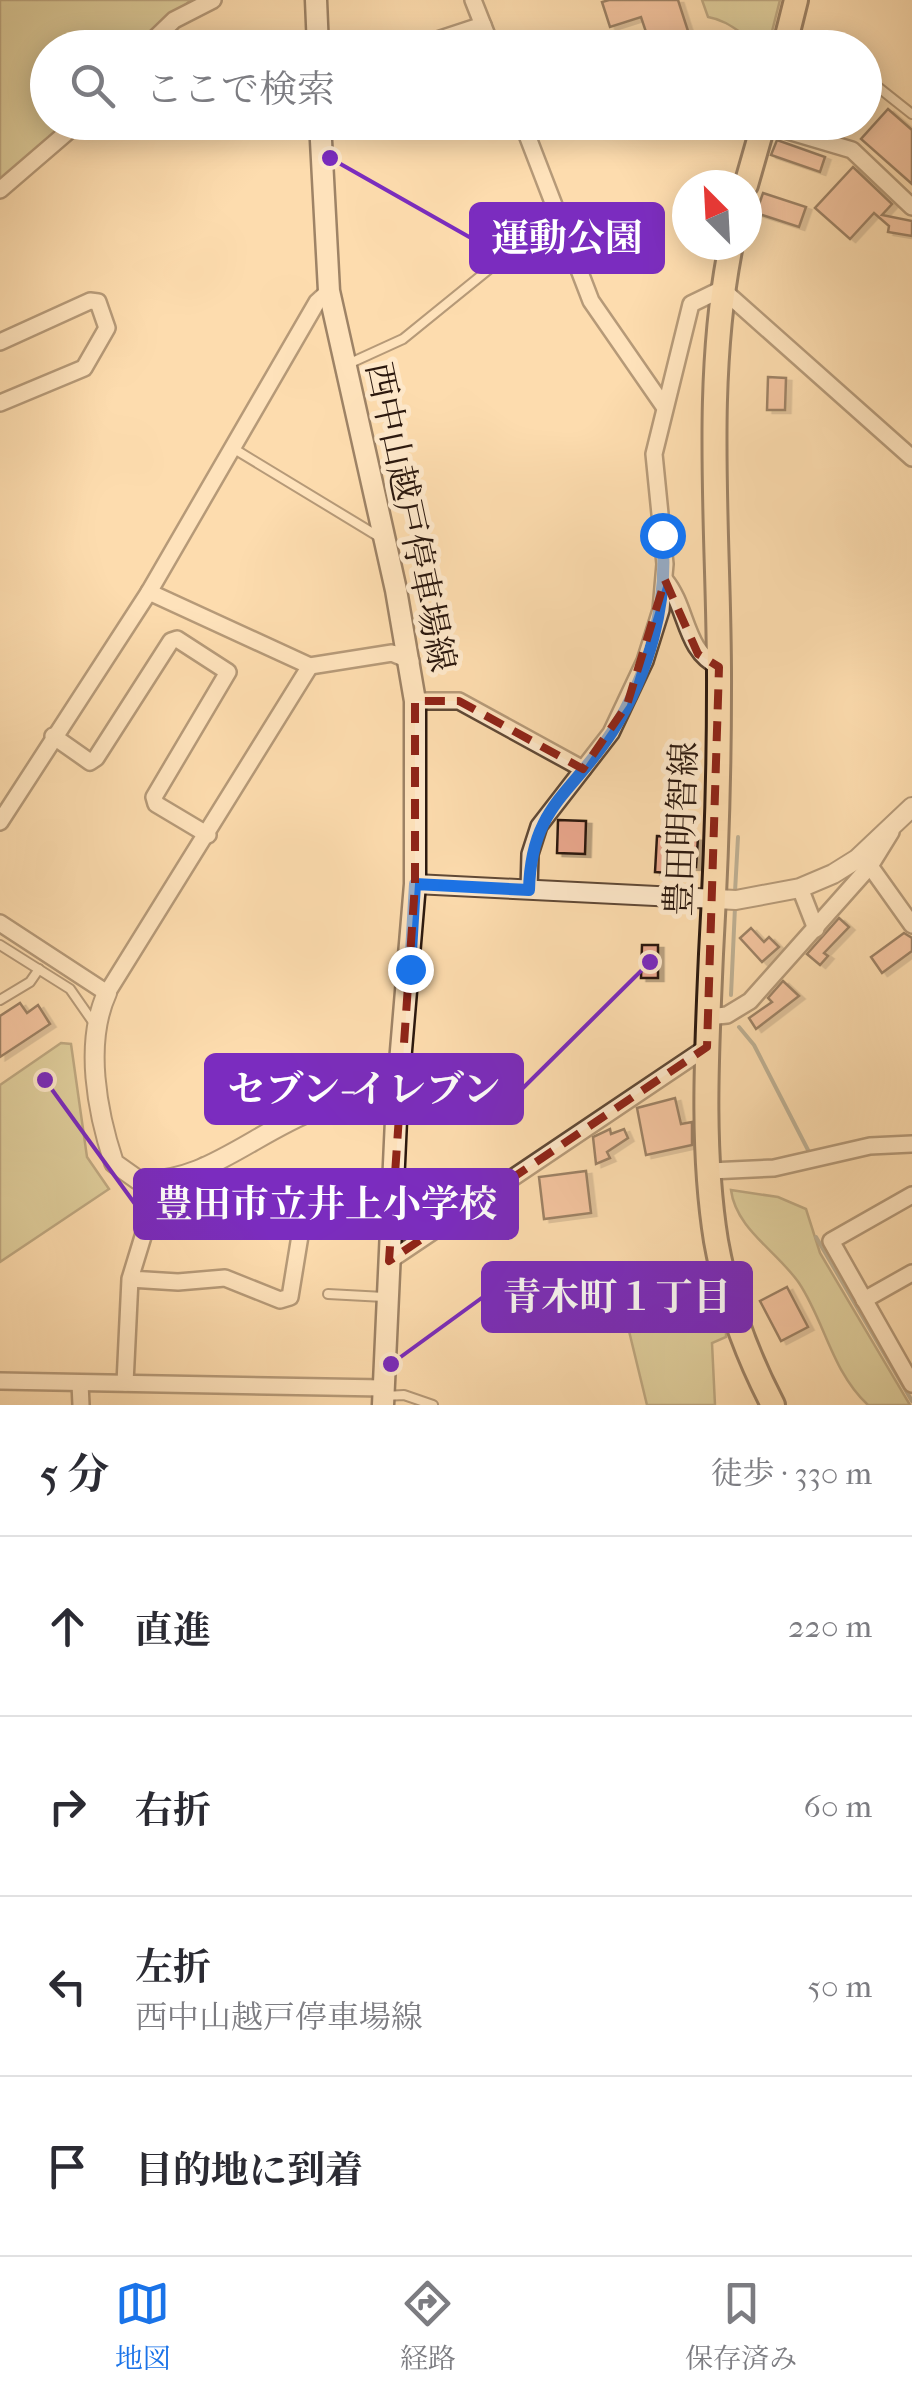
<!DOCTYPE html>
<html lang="ja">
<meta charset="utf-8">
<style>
:root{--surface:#fff;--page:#f2f2f3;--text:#2b2b33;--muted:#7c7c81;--line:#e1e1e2;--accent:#1a73e8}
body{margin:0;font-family:"IM FELL French Canon","Noto Serif JP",serif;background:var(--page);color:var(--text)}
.compass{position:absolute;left:672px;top:170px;width:90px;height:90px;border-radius:50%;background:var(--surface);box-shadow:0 5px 25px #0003;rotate:336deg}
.stop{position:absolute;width:30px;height:30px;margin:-22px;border:8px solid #1a73e8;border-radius:50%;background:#fff}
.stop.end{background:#1a73e8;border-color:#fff;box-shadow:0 2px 10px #0008}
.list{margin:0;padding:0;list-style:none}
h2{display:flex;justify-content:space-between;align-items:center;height:130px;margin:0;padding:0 40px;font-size:42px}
h2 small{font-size:32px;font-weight:400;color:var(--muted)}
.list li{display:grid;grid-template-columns:65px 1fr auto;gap:30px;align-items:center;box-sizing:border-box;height:180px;padding:0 40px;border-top:2px solid var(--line)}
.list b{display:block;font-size:38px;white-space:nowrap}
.list p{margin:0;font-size:32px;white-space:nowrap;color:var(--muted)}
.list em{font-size:32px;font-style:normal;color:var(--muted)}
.icon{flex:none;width:55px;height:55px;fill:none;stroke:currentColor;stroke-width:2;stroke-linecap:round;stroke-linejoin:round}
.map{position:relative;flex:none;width:912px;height:1405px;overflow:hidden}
.search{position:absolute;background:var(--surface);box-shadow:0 5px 25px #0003;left:30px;right:30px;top:30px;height:110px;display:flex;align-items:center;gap:25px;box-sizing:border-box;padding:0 35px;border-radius:55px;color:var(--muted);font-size:38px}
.sheet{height:850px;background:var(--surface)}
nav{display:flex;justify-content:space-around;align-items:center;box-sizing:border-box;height:140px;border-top:2px solid var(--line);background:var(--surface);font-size:28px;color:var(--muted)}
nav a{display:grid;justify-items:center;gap:5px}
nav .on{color:var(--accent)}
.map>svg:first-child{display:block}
</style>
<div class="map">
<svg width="912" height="1405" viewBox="0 0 912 1405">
<defs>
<filter id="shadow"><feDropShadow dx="5.5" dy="3" stdDeviation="0" flood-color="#0004"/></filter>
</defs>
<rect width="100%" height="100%" fill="#fddcae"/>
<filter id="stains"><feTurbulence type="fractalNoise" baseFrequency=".002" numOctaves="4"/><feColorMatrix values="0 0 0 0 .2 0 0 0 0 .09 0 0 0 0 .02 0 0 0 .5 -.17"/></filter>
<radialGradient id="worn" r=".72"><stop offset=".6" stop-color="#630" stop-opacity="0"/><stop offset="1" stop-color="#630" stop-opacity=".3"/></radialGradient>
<g fill="#bfc08a" stroke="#756c4c" stroke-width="2.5">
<polygon points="0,0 191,0 137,47 48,48 48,122 67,123 0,183"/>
<path d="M 702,0 L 780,0 L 768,47 C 744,40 733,21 708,17 Z"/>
<polygon points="61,1043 71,1044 87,1157 109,1189 0,1262 0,1085"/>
<path d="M 731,1190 L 778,1197 L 806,1209 L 820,1253 L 910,1405 L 868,1405 C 832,1372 825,1322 799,1283 C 777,1251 736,1229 731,1190 Z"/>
<polygon points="629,1331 726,1331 726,1337 712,1343 715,1405 647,1405"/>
</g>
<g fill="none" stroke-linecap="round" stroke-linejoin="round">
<g stroke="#727970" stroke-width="4">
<polyline points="735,892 738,837"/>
<polyline points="731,995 735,907"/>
<polyline points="739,1027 754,1045 808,1150"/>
<polyline points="816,1237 912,1401"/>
</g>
</g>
<g fill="#eba88e" stroke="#2b180e" stroke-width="2.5" filter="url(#shadow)">
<polygon points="609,0 678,0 688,31 650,44 641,17 610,27 602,2"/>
<polygon points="888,109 912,130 912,184 861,139"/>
<polygon points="777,140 825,157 820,172 771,155"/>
<polygon points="853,167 892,204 882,215 912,221 912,236 888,232 889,226 874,213 850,239 815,208"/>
<polygon points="763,193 806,207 799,227 756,213"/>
<polygon points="768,377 786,378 785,410 767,410"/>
<polygon points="558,820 586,821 585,854 557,853"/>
<polygon points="657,836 698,838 696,867 670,866 669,873 655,872"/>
<polygon points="839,918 849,927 824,953 828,956 820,965 807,954"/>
<polygon points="751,928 764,942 769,937 779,947 762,962 740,938"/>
<polygon points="904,933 912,938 912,951 882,973 871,957"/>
<polygon points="642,945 658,945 658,978 641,978"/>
<polygon points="783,981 799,996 756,1029 749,1018 772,1002 768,998"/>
<polygon points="20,1003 27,1013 38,1005 50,1024 0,1057 0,1016"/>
<polygon points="675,1098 681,1124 692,1122 692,1145 646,1155 637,1108"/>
<polygon points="610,1129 611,1134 624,1129 628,1138 607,1152 610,1158 596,1164 593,1137"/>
<polygon points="586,1171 591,1213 544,1219 539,1177"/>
<polygon points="787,1287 808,1327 781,1341 760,1301"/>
</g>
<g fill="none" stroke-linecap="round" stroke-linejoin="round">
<defs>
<g id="service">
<polyline points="864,76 912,114"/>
<polyline points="346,365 403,339 557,214"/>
<polyline points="231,447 381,538"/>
<polyline points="0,945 70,989 93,1022"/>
<polyline points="0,1000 30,982 39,969"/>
<polyline points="328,1294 384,1297"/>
<polyline points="384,1396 404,1395 433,1405"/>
</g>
<g id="minor">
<polyline points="473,0 492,48"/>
<polyline points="145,48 174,20 213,0"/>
<polyline points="413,48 483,25"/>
<polyline points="522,122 591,301 663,405"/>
<polyline points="764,124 852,150 912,207"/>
<polyline points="0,190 79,122"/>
<polyline points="0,342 90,301 98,302 107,328 84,368 0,403"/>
<path d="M 665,580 C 688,608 684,651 719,667"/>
<polyline points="149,592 310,666 392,653 411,661"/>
<polyline points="415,701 459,701 583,769"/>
<polyline points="53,736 90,762 96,758 171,641 177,639 228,672 154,797 156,804 208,835"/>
<polyline points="0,822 149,592 317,302 329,291"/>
<polyline points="870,866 912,925"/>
<polyline points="800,888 816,929"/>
<polyline points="529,890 530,854 539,826 611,733 645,661 661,610 665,564 654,454 691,304 722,289 912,458"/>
<polyline points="0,923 107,993 310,666"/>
<polyline points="708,1017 727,1015 750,1001 870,866 891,832"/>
<polyline points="204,1166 233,1203"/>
<polyline points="710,1171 774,1168 870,1146 912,1144"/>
<polyline points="912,1195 831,1241 912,1384"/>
<polyline points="389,1261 707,1047"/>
<polyline points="864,1300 912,1273"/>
<polyline points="0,1381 383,1388"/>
<polyline points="80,1383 81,1405"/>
<path d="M 125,1383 L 130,1279 L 178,1282 L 225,1278 L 280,1300 L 290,1297 L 306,1199 C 272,1184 238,1205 206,1215 C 189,1221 170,1223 151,1226 L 145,1230 L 130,1279"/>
</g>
<g id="tertiary">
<polyline points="415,884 736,900 800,888 833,874 857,859 912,807"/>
<path d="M 107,993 C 84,1043 97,1112 114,1163 L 138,1180 C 227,1188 289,1085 397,1098"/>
</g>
<g id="secondary">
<polyline points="316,0 318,48"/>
<polyline points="320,122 329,291 396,590 415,701 415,884 397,1098 383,1405"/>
</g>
<g id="primary">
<polyline points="784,48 796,0"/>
<polyline points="746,185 764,122"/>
<path d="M 731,245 C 702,390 720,543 719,690 C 719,778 716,866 711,954 C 707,1048 701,1148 716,1241 C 726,1297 747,1355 773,1405"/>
</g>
</defs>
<use href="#service" stroke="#604936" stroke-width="12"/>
<use href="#minor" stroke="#604936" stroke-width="20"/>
<use href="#tertiary" stroke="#604936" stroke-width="22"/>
<use href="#secondary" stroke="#2b180e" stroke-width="25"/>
<use href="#primary" stroke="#2b180e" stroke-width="28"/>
<use href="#service" stroke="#fee8ca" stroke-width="8"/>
<use href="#minor" stroke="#fee8ca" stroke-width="15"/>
<use href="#tertiary" stroke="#fee8ca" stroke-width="18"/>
<use href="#secondary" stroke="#fee8ca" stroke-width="20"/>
<use href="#primary" stroke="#fddcae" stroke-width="22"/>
</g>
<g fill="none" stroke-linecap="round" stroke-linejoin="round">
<path stroke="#1a73e8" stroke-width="12" d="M 410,969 L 415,884 L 529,890 C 531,807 571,795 612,732 C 649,674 669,603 662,535"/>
</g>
<path d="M0 0H912V1405H0ZM 665,580 L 698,654 L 719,667 L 707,1047 L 389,1261 L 415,884 L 415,701 L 459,701 L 583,769 L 627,705 Z" fill="#fddcae" fill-opacity=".55" fill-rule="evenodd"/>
<path fill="none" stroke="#8f2418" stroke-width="8" stroke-dasharray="20 12" stroke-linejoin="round" d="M 665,580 L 698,654 L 719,667 L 707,1047 L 389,1261 L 415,884 L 415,701 L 459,701 L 583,769 L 627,705 Z"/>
<g text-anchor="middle" stroke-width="10" stroke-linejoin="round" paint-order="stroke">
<g font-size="35" fill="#2b180e" stroke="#fee8ca">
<text transform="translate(411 517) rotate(78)" y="12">西中山越戸停車場線</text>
<text transform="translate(681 829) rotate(-88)" y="12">豊田明智線</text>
</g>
</g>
<path fill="none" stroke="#7b2cbf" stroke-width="4" d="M330 158L471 238M650 962L522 1089M45 1080L135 1204M391 1364L483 1297"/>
<g fill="#7b2cbf" stroke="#fee8ca" stroke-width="4">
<circle cx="330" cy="158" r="10"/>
<circle cx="650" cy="962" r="10"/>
<circle cx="45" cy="1080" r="10"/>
<circle cx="391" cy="1364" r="10"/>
</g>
<g fill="#7b2cbf" stroke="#7b2cbf" stroke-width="4">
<rect x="471" y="204" width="192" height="68" rx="10"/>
<rect x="206" y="1055" width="316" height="68" rx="10"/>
<rect x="135" y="1170" width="382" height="68" rx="10"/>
<rect x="483" y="1263" width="268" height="68" rx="10"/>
</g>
<g font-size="38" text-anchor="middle" font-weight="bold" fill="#fff">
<text x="567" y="251">運動公園</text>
<text x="364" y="1102">セブン-イレブン</text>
<text x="326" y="1217">豊田市立井上小学校</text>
<text x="617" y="1310">青木町１丁目</text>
</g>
<rect width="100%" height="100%" filter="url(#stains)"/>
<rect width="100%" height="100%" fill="url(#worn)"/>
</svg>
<svg class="compass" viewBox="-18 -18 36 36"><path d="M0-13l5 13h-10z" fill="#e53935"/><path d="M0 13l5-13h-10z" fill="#7c7c81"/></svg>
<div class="stop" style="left:662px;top:535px"></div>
<div class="stop end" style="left:410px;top:969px"></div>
<div class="search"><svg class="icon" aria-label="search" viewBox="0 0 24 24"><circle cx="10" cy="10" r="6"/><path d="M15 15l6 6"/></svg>ここで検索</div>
</div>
<section class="sheet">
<h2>5 分<small>徒歩 · 330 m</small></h2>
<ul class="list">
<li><svg class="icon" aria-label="ahead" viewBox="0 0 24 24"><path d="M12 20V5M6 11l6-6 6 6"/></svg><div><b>直進</b></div><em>220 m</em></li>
<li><svg class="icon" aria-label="right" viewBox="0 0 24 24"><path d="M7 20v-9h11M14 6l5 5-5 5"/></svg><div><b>右折</b></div><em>60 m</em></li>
<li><svg class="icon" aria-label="left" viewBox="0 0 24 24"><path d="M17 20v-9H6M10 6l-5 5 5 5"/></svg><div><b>左折</b><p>西中山越戸停車場線</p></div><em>50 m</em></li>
<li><svg class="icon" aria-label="arrive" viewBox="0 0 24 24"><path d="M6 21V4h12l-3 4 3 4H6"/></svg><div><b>目的地に到着</b></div></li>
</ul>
</section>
<nav>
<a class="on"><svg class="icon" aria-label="map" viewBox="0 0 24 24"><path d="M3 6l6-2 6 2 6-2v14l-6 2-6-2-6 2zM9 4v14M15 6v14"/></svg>地図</a>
<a><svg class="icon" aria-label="directions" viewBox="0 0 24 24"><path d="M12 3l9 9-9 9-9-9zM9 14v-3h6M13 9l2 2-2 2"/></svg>経路</a>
<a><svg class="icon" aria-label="saved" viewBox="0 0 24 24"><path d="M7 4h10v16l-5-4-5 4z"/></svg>保存済み</a>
</nav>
